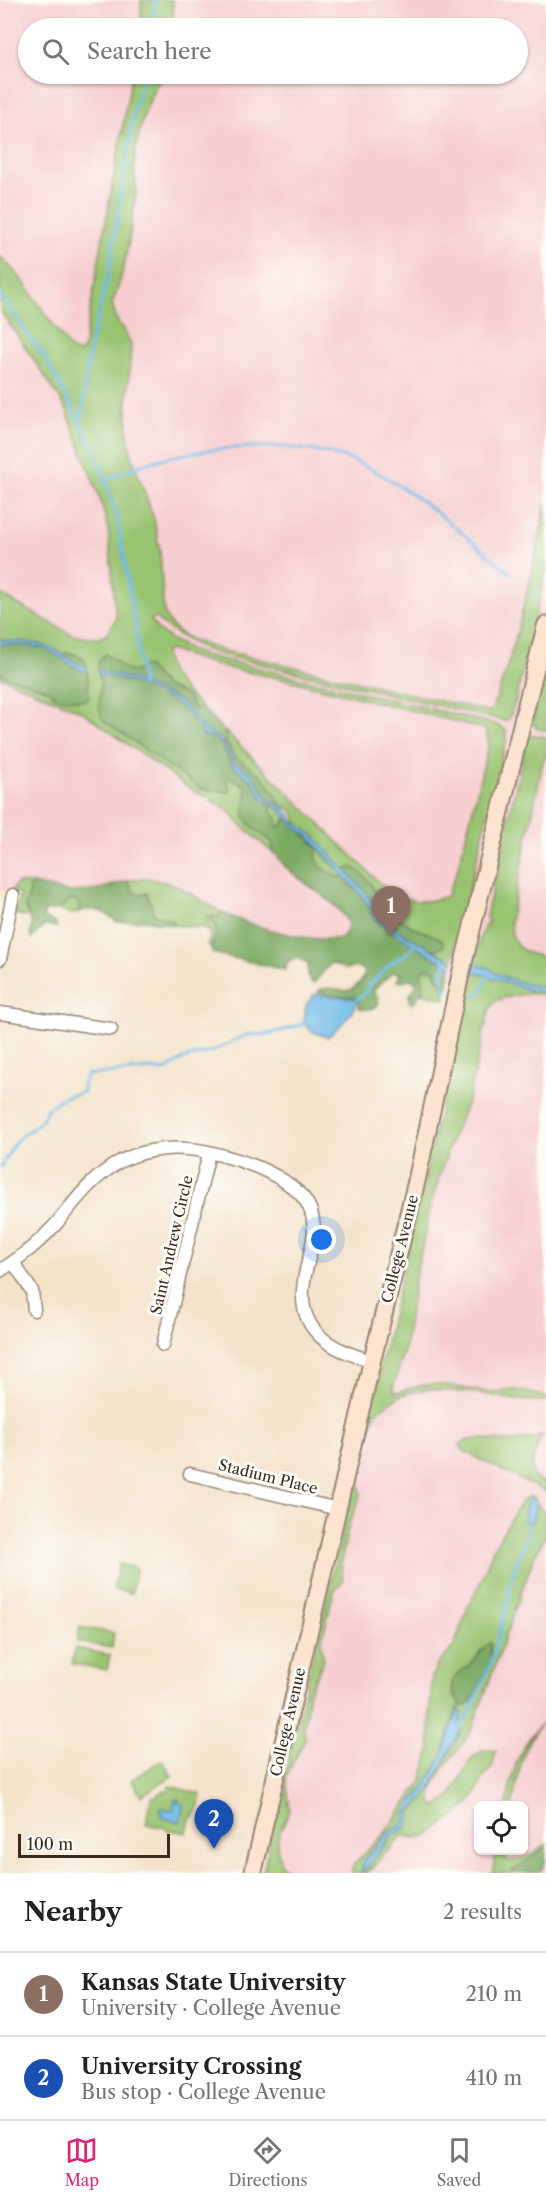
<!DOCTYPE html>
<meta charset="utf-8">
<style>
:root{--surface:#fff;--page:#f6f6f6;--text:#202124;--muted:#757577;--line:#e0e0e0;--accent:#db2777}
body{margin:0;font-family:"Libre Caslon Text",serif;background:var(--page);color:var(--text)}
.controls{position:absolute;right:18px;bottom:18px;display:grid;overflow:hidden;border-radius:9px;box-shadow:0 2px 4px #0004}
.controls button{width:54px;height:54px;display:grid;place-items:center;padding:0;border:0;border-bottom:2px solid var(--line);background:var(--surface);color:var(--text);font:30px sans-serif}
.scale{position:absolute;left:18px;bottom:15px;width:152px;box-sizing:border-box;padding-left:6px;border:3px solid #3b2a1e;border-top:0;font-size:16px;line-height:21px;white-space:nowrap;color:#3b2a1e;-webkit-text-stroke:4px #fdfcf7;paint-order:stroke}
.you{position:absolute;left:322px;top:1240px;width:21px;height:21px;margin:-15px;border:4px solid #fff;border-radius:50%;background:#1a73e8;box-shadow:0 0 0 9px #1a73e833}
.badge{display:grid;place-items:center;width:39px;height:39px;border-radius:50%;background:var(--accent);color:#fff;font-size:20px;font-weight:700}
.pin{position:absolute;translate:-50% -50px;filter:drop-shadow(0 2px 3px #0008)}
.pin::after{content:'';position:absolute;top:32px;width:21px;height:18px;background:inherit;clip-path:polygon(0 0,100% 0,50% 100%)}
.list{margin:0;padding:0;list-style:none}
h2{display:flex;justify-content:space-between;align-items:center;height:78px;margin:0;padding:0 24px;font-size:26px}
h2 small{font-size:20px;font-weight:400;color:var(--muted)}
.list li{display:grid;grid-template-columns:39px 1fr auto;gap:18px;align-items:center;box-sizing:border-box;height:84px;padding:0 24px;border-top:2px solid var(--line)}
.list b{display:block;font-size:22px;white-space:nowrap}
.list p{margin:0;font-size:20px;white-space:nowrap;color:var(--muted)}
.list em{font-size:20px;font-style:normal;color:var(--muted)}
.icon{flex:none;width:33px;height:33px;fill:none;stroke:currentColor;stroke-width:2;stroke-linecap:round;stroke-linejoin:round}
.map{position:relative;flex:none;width:546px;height:1873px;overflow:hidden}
.search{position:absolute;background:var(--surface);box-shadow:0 2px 4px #0004;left:18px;right:18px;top:18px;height:66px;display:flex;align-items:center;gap:15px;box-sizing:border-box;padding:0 21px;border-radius:33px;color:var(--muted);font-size:22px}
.sheet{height:246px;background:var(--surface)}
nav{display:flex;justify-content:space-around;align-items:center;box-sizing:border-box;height:84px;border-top:2px solid var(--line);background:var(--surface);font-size:16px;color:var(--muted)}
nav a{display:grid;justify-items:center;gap:3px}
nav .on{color:var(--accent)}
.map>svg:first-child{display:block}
</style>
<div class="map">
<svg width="546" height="1873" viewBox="0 0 546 1873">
<rect width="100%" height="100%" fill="#fdfcf7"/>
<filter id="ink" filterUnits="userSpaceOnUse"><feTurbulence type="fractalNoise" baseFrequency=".0167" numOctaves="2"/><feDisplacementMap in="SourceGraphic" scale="12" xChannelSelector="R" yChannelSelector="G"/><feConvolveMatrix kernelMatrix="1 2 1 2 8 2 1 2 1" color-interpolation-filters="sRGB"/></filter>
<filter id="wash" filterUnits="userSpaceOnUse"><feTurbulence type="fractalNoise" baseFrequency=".008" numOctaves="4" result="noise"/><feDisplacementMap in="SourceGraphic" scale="24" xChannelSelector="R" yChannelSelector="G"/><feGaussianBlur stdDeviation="1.35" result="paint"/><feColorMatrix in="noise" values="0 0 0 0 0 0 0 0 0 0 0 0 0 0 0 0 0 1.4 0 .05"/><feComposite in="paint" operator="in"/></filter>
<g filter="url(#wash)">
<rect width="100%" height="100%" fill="#f4e3cb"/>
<path fill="#f7cfd0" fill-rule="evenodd" d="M 0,0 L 546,0 L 546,1873 L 261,1873 L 471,983 L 0,889 ZM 28,28 L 518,28 L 518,74 L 28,74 ZM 478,1806 L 524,1806 L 524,1850 L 478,1850 Z"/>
<g fill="#98c370" stroke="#6a7647" stroke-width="1.5" fill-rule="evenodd">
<rect x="141" y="0" width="32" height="28"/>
<path d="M 132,74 L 163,74 C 146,102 136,136 134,169 C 134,177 137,184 136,192 C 131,229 126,270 112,304 L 118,323 L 123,327 L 131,345 L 127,405 L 128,438 L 132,457 L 154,519 L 160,551 L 164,612 C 172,637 199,642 221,650 L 490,712 C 499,696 503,678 509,660 C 525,608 536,555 546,502 L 546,570 L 515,703 L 509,719 L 505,721 L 214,653 C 191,644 174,634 155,618 L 151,620 L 159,631 L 174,641 L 195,652 L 212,657 L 495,724 L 506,730 L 506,741 L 464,911 L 460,915 L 453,961 L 433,950 L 441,947 L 442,941 C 433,933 421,932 411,926 C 401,920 393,910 382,907 C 380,894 364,872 351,867 L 344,870 L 314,836 L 298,824 L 294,813 L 288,807 L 279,805 L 278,798 L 261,775 L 235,757 L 227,742 L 226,732 L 381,884 C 406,901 418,906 447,896 L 458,868 L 489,743 L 485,729 L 292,681 L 223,667 L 169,650 L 165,652 C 168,679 183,688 200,706 L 195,710 L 187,696 L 165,686 L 143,666 L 139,670 L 132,672 L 121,668 L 111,658 L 98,662 L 103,720 L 201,789 L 228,792 L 230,788 L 226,781 L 230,777 L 246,786 L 245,815 L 247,819 L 258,832 L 272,842 L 274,854 L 240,824 L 226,808 L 189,788 L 81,711 L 0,677 L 0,674 L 48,690 L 58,698 L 82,700 L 88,694 C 90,675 87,647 62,654 C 44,641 21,642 0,640 L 0,594 L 72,635 L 88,638 L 100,638 L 107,634 L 116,618 L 108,528 L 101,502 L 65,406 L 0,310 L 0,256 L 19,276 L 71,350 L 79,353 L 83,350 Z"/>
<polygon points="546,655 546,731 537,728 532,723"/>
<path d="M 533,735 L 546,737 L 546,757 L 543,762 L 510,921 C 512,947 521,954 546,957 L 546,988 L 518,982 L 495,973 L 489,968 L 474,964 L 482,932 L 488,922 L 486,916 L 527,738 Z"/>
<polygon points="271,805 281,810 287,818 280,827 276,826 277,821 271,812"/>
<polygon points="317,847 343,876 340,878 322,868 316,859"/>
<polygon points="147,878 176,885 221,912 218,917 211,916 215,922 217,935 212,944 212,949 207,944 210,938 208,928 174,925 174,921 154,914 147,893 139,895 134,893 127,881"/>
<polygon points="17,883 33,884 29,888 30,893 25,908 29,917 15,914 20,894 11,892"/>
<polygon points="71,899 80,903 78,913 70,914 59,910"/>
<path d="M 428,968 L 434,969 L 438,979 L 443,983 L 445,999 L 421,993 C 425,986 425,982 421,976 L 423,969 Z"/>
<path d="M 472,971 L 529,990 L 546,992 L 546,995 C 528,992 512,995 495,1001 L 489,1010 L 468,1100 L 452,1138 L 433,1197 L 415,1278 L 404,1350 L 393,1389 L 396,1393 C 435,1378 444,1386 482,1391 C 493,1393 504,1389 514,1390 C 525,1391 536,1394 546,1397 L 546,1401 L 517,1400 L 477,1393 L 428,1389 L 402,1395 L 384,1406 L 376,1412 L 368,1436 L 359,1483 L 361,1495 L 349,1524 L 341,1562 L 343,1581 L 334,1591 L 321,1643 L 324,1660 L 309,1691 L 304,1728 L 305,1739 L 286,1777 L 290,1810 L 278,1837 L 277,1846 L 281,1865 L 291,1873 L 263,1873 L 276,1811 L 279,1811 L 279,1809 L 277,1808 L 376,1387 L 378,1387 L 376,1384 L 424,1180 L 427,1179 L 424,1178 L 465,1002 L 469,996 L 476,997 L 468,994 Z"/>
<path d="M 542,1435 C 536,1450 529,1462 534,1478 L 542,1482 L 546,1481 L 546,1492 L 471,1455 L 462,1449 L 460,1444 C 471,1435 494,1441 508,1441 C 520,1441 531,1439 542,1435 Z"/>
<path d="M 530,1496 L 535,1498 L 537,1504 L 546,1513 L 546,1536 L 535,1554 L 472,1729 C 464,1747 418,1789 435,1806 C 463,1802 460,1742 496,1751 L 492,1767 L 484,1776 L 473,1799 L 458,1814 L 426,1836 L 414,1838 L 403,1835 L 367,1873 L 363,1873 L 394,1834 L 406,1828 L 412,1811 L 428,1793 L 462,1730 L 459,1729 L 461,1720 L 457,1708 L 442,1756 L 423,1790 L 413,1800 L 402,1825 L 383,1838 L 362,1866 L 361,1873 L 351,1873 L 354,1864 L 384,1834 L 422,1781 L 430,1749 L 430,1708 L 432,1677 L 435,1668 L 454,1646 L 468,1607 L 479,1586 L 494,1547 L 522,1500 ZM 530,1498 L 536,1505 L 531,1523 L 525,1514 ZM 480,1651 L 481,1679 L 473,1699 L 460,1705 L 452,1694 L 452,1682 L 461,1671 L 474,1662 Z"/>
<polygon points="119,1564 137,1568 131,1593 113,1589"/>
<polygon points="80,1627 114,1633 112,1648 77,1642"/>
<polygon points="75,1648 110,1655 107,1670 72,1664"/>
<path d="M 541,1724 C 520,1751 519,1774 512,1805 L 506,1805 C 513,1772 516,1750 541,1724 Z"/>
<polygon points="162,1760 172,1776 141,1796 131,1780"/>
<polygon points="169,1786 201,1794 197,1813 192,1812 194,1816 190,1819 187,1833 172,1830 168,1831 166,1828 146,1824 152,1796 157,1797 158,1793 162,1794 163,1790 168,1791"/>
<path d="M 546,1844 L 546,1847 C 535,1857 522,1863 510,1873 L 492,1873 L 497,1851 L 505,1851 L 505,1857 L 508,1861 C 522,1861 535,1853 546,1844 Z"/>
</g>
<g fill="#7aa962" stroke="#5a6a40" stroke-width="1.5">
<path d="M 0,644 C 16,645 34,644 49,651 C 63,657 72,668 87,672 L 89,699 L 82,700 L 58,698 L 48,690 L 0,674 Z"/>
<path d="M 67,653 C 77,655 86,655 87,667 L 75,664 L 62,654 Z"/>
<path d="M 105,654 C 117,658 121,672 135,672 L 143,666 L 148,667 L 165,686 L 187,696 L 195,710 L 200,706 L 225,732 L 227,742 L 235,757 L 261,775 L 278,798 L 279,805 L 269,800 L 258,782 L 234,762 L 222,740 L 205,731 L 188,709 L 177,700 L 135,680 L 98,670 L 98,662 Z"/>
<path d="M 98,674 C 126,680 172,694 191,717 C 196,723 200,730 204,736 C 224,737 222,753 232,765 C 237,771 245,773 250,779 C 258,788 260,798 271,805 L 271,812 L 277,817 L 277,827 L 282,826 L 287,818 L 317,847 L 316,859 L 322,868 L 340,878 L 343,876 L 363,897 L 376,919 L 383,925 L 451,967 L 447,987 L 438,979 L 435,969 L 423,969 L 421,976 C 428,987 420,993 414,1003 L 411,1004 L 409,996 L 416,986 L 416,983 L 410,979 L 398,982 L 397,980 L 401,974 L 393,972 L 373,990 L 379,998 L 378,1005 C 371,1009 366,1011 359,1008 L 358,999 L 355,997 L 332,996 L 319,992 L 319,990 C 337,982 347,1004 364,976 L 363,970 L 358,967 L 345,969 L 331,963 L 313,984 L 308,977 L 308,963 L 298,958 L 288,961 L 285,970 L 212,953 C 211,939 220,938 214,921 L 208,921 L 206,918 L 208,916 L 218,917 L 221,912 C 247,925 312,944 341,938 L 347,931 L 348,923 C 334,892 277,877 272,842 C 264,834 248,828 245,815 C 243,806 248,795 246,786 L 230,777 L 226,781 L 230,788 L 230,792 L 201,789 L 103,720 C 95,705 104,690 98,674 Z"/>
<path d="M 351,867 C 365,872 379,893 382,907 C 400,912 397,918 411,926 C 419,931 430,932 438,938 C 443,941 442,941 444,946 L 433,950 L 400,932 L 382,918 L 366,893 L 344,870 Z"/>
<path d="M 127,881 L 134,893 L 139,895 L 147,893 L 154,914 L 174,921 L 174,925 L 145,920 L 117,922 C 110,916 99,908 88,910 C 85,910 82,912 78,911 L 80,903 L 71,899 C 62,907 57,912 45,911 L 43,918 L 55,922 L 57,927 L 44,926 L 32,938 L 30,935 L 32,924 L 25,905 L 30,893 L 29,888 L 33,884 L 69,892 L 93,891 Z"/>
<path d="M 491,1642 L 490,1664 L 471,1702 L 466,1706 L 462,1706 C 454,1696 446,1683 459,1673 C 463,1669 468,1668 471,1664 C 479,1657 482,1648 491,1642 Z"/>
<polygon points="546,1847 545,1864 540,1872 510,1873"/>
</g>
<g fill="#6ebae8" stroke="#547283" stroke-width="1.5">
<path d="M 0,640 C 20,642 40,641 57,651 C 68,657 75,664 87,667 L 87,672 C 72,668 63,657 49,651 C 34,644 16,645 0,644 Z"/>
<path d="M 98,670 L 135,680 L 177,700 L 188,709 L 205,731 L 222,740 L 234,762 L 253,775 L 269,800 L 285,808 L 294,821 L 314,836 L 366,893 L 378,914 L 400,932 L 453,961 L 451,967 L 400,937 L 376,919 L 363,897 L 309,837 L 293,825 L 281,810 L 263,799 L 252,780 L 234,767 L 222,744 L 211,737 L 204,736 C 200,730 196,723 191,717 C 173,696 126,678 98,674 Z"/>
<polygon points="474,964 489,968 495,973 518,982 546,988 546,992 529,990 472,971"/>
<path d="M 315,994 L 358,999 C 357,1009 336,1032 327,1037 L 311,1031 L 304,1024 L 306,1005 Z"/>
<polygon points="529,1498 534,1499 536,1505 532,1521 528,1524 525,1521 525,1509"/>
<path d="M 459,1706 L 461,1715 L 459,1728 L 462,1730 L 458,1735 L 428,1793 L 412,1811 L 406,1828 C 402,1831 397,1832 393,1835 C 381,1844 372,1866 361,1873 L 364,1860 L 388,1833 L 402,1825 L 410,1804 L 423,1790 L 442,1756 Z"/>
<polygon points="175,1799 179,1800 178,1803 184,1804 180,1822 161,1818 161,1808 173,1810"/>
</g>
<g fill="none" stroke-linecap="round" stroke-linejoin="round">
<g stroke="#6ebae8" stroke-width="3">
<polyline points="153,28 155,0"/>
<polyline points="0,295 46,359 94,448 116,512 136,629 142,685"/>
<polyline points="81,422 89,351 109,272 135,105 145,74"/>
<path d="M 105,481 C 116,476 128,470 139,466 C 202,444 311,436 371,469 C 422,496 466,537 510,573"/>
<polyline points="446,962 442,974 446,991"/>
<polyline points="467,996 479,995 483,988 489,974"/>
<path d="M 358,999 L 366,992 L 368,986 C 379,978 384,968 393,962 C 405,953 406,957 415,943"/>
<path d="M 0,1167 C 8,1159 10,1146 18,1139 C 29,1129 42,1126 47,1109 L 64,1097 L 83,1092 L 83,1083 L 87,1075 L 152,1069 L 164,1071 L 183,1059 L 213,1051 L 246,1035 L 269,1034 L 304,1024"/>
<polyline points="457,1732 469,1713 490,1665 507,1606 514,1569 528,1533 528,1521"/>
</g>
</g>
</g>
<g filter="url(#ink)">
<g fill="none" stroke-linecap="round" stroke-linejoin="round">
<defs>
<g id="street">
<polyline points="0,959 13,895"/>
<polyline points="0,1013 111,1029"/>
<polyline points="13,1262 32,1291 34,1310"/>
<path d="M 0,1271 C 20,1258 40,1242 56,1224 C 77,1199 91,1178 121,1161 C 141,1151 166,1147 188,1149 C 223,1152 296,1174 310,1209 C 321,1237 304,1263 303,1290 C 300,1335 336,1351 372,1361"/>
<polyline points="163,1345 209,1153"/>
<polyline points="190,1474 338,1509"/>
</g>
<polyline id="secondary" points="253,1873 372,1361 417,1179 460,977 546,625"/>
</defs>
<use href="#street" stroke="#988674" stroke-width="15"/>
<use href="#secondary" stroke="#988674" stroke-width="20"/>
<use href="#street" stroke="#fff" stroke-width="12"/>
<use href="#secondary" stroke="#fde4d0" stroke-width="16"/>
</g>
</g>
<g text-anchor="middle" stroke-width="6" stroke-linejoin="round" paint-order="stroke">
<g font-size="15" fill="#3b2a1e" stroke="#fdfcf7">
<text transform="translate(172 1245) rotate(-77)" y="5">Saint Andrew Circle</text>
<text transform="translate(400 1249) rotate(-76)" y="5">College Avenue</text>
<text transform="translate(268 1477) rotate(14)" y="5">Stadium Place</text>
<text transform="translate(288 1722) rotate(-77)" y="5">College Avenue</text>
</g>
</g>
</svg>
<div class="controls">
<button><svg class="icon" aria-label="locate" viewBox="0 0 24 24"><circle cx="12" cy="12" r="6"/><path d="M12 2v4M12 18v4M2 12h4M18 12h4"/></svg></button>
</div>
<div class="scale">100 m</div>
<div class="you"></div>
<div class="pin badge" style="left:391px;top:936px;background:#8d6e63">1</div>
<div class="pin badge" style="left:214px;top:1849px;background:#1a4fb4">2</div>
<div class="search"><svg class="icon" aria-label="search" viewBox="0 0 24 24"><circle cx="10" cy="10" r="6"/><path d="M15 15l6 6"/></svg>Search here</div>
</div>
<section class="sheet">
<h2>Nearby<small>2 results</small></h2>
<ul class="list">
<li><span class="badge" style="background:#8d6e63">1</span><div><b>Kansas State University</b><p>University · College Avenue</p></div><em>210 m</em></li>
<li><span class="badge" style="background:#1a4fb4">2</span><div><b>University Crossing</b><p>Bus stop · College Avenue</p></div><em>410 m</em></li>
</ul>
</section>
<nav>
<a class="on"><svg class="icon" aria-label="map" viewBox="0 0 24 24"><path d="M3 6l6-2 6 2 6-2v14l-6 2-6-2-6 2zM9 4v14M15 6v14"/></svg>Map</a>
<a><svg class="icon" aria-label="directions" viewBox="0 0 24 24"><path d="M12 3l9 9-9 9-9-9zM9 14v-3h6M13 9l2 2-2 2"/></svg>Directions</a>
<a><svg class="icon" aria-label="saved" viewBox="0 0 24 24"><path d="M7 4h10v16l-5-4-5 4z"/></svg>Saved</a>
</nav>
